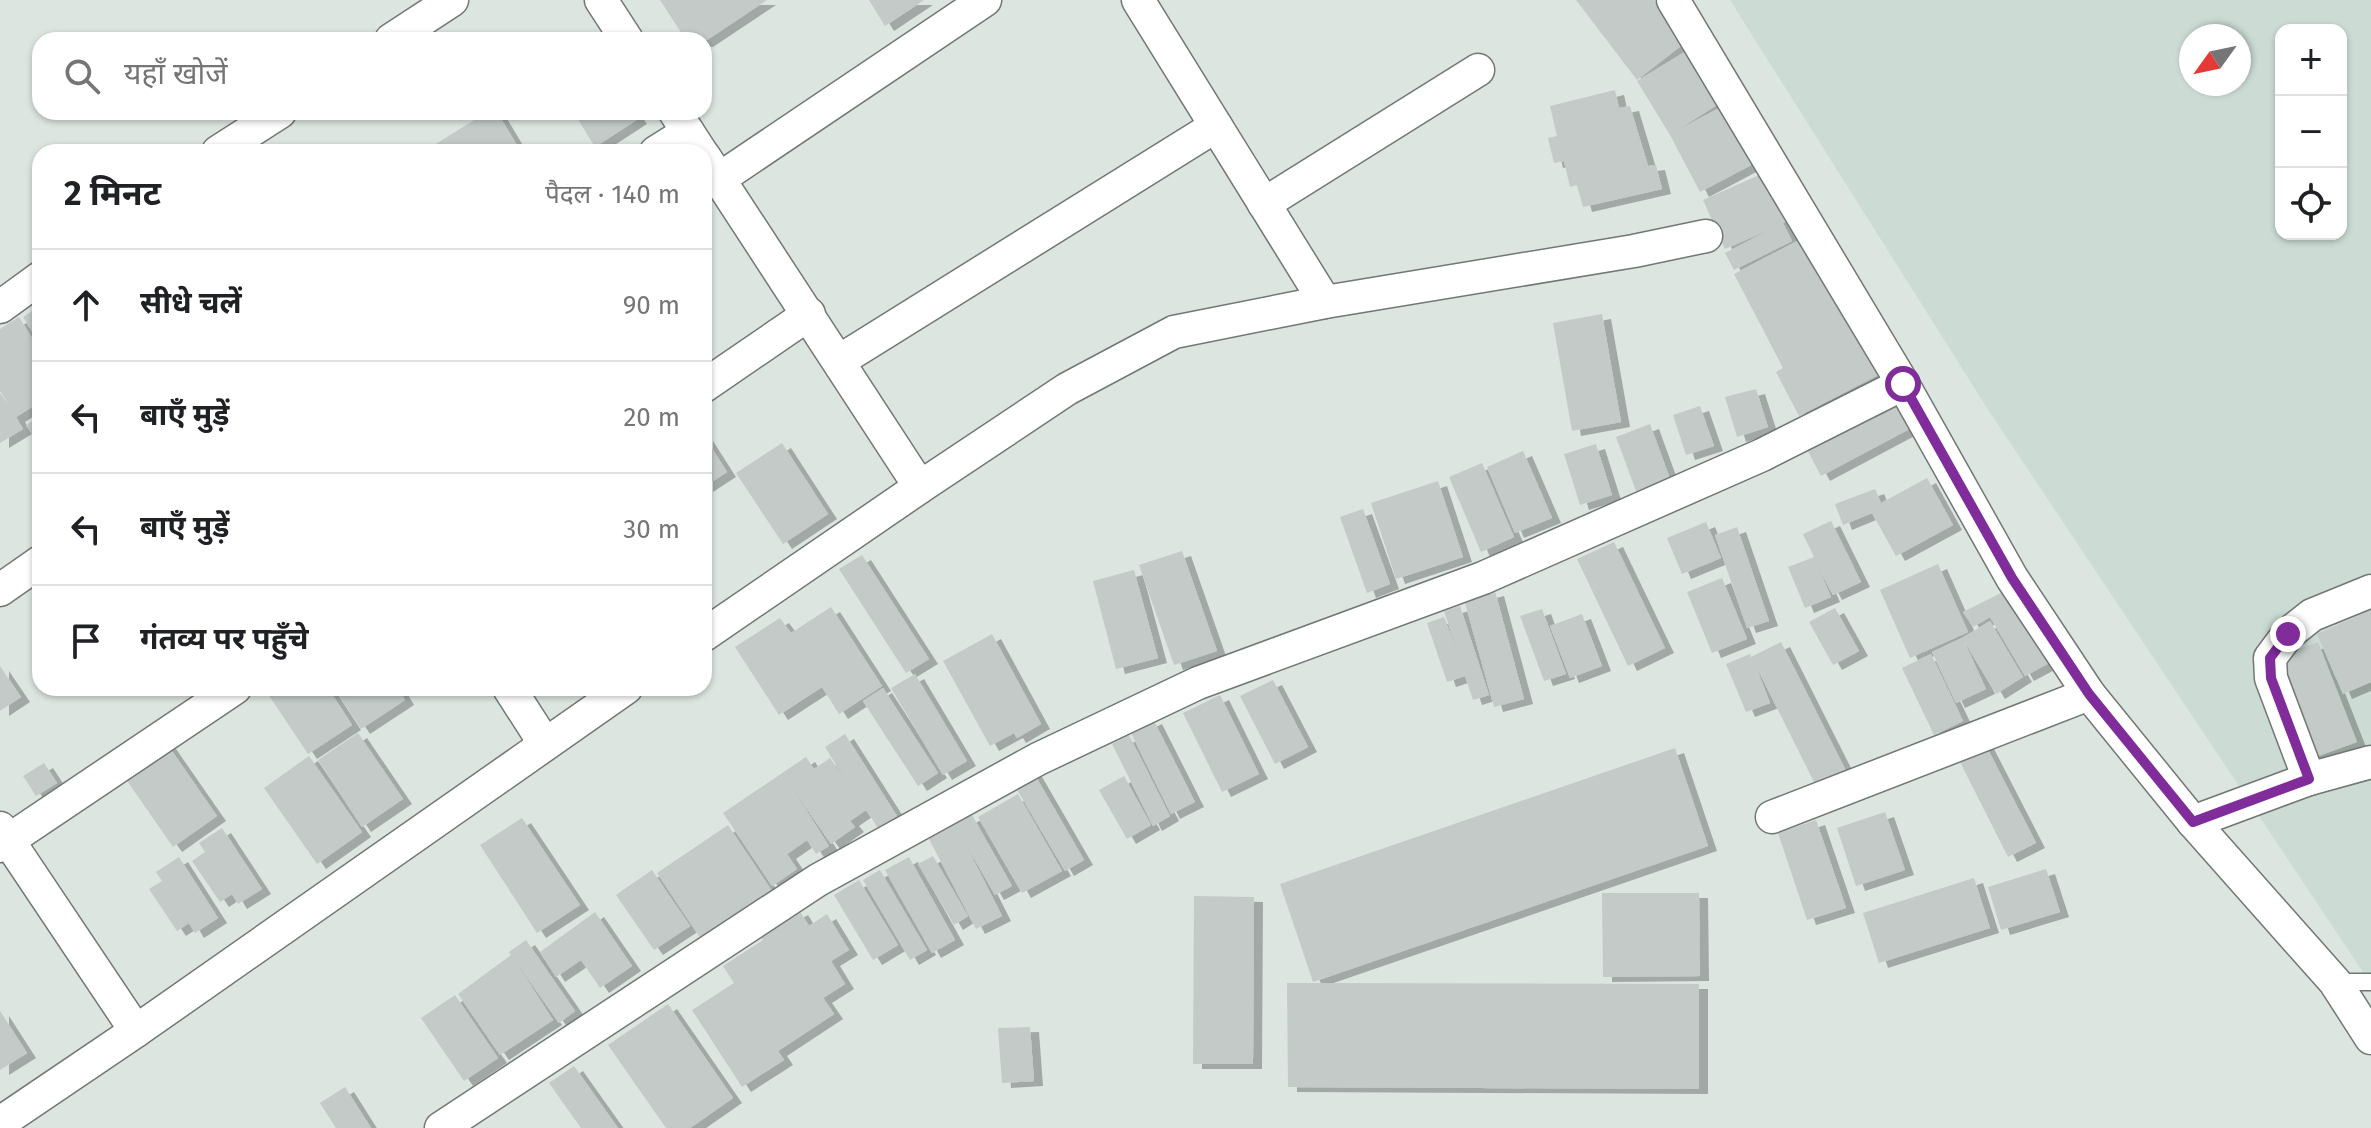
<!DOCTYPE html>
<html lang="hi">
<meta charset="utf-8">
<style>
:root{--surface:#fff;--page:#f2f2f2;--text:#202124;--muted:#757577;--line:#e0e0e0}
body{margin:0;font-family:"Fira Sans","Noto Sans Devanagari",sans-serif;background:var(--page);color:var(--text)}
.controls{position:absolute;right:24px;top:24px;display:grid;overflow:hidden;border-radius:16px;box-shadow:0 2px 6px #0004}
.controls button{width:72px;height:72px;display:grid;place-items:center;padding:0;border:0;border-bottom:2px solid var(--line);background:var(--surface);color:var(--text);font:40px sans-serif}
.compass{position:absolute;left:2179px;top:24px;width:72px;height:72px;border-radius:50%;background:var(--surface);box-shadow:0 2px 6px #0004;rotate:237deg}
.stop{position:absolute;width:24px;height:24px;margin:-18px;border:6px solid #802c9b;border-radius:50%;background:#fff}
.stop.end{background:#802c9b;border-color:#fff;box-shadow:0 2px 8px #0008}
.list{margin:0;padding:0;list-style:none}
h2{display:flex;justify-content:space-between;align-items:center;height:104px;margin:0;padding:0 32px;font-size:34px}
h2 small{font-size:26px;font-weight:400;color:var(--muted)}
.list li{display:grid;grid-template-columns:52px 1fr auto;gap:24px;align-items:center;box-sizing:border-box;height:112px;padding:0 32px;border-top:2px solid var(--line)}
.list b{display:block;font-size:30px;white-space:nowrap}
.list em{font-size:26px;font-style:normal;color:var(--muted)}
.icon{flex:none;width:44px;height:44px;fill:none;stroke:currentColor;stroke-width:2;stroke-linecap:round;stroke-linejoin:round}
.map{position:relative;flex:none;width:2371px;height:1128px;overflow:hidden}
.search{position:absolute;background:var(--surface);box-shadow:0 2px 6px #0004;left:32px;top:32px;width:680px;height:88px;display:flex;align-items:center;gap:20px;box-sizing:border-box;padding:0 28px;border-radius:24px;color:var(--muted);font-size:30px}
.panel{position:absolute;background:var(--surface);box-shadow:0 2px 6px #0004;left:32px;top:144px;width:680px;height:552px;border-radius:24px}
.map>svg:first-child{display:block}
</style>
<div class="map">
<svg width="2371" height="1128" viewBox="0 0 2371 1128">
<defs>
<filter id="shadow"><feDropShadow dx="9" dy="5" stdDeviation="0" flood-color="#0004"/></filter>
</defs>
<rect width="100%" height="100%" fill="#dde5e1"/>
<path fill="#ccdcd5" fill-rule="evenodd" d="M 1730,0 L 2371,0 L 2371,984 L 1987,408 ZM 2281,30 L 2341,30 L 2341,234 L 2281,234 ZM 2191,36 L 2239,36 L 2239,84 L 2191,84 Z"/>
<g fill="#c3cac7" filter="url(#shadow)">
<polygon points="660,0 767,0 704,42 686,40"/>
<polygon points="869,0 924,0 885,26"/>
<polygon points="1576,0 1654,0 1686,42 1637,80"/>
<polygon points="1688,50 1720,103 1676,131 1723,106 1753,164 1700,192 1670,135 1637,81"/>
<polygon points="1615,90 1619,108 1630,106 1648,166 1656,165 1662,189 1583,207 1577,185 1570,187 1564,161 1554,163 1548,138 1557,136 1550,106"/>
<polygon points="487,112 497,112 521,152 423,152"/>
<polygon points="576,112 633,112 638,119 595,147 574,113"/>
<polygon points="1766,172 1787,221 1783,223 1792,241 1734,270 1725,253 1771,229 1725,249 1703,200"/>
<polygon points="1805,237 1878,375 1799,416 1776,372 1783,368 1734,274"/>
<polygon points="40,306 40,344 23,317"/>
<polygon points="1602,314 1621,422 1572,431 1553,323"/>
<polygon points="19,317 40,351 40,402 16,417 23,429 0,443 0,393 9,405 0,391 0,329"/>
<polygon points="1756,389 1768,427 1737,437 1725,397"/>
<polygon points="1899,395 1915,426 1821,476 1804,444"/>
<polygon points="1700,406 1714,446 1686,455 1673,415"/>
<polygon points="40,416 40,445 26,425"/>
<polygon points="1650,424 1670,479 1636,491 1616,437"/>
<polygon points="704,436 727,472 704,487"/>
<polygon points="782,443 828,514 783,544 736,473"/>
<polygon points="1596,444 1612,495 1580,505 1564,454"/>
<polygon points="1523,451 1552,518 1515,533 1487,467"/>
<polygon points="1482,463 1514,537 1481,552 1449,477"/>
<polygon points="1927,478 1953,525 1896,556 1872,513 1843,525 1835,504 1875,489 1881,503"/>
<polygon points="1438,481 1463,557 1396,579 1371,503"/>
<polygon points="1363,509 1390,584 1367,593 1340,517"/>
<polygon points="1831,521 1861,582 1833,595 1818,567 1831,597 1805,608 1788,567 1814,557 1803,534"/>
<polygon points="1706,522 1721,558 1682,574 1667,538"/>
<polygon points="1737,527 1769,621 1747,628 1715,535"/>
<polygon points="1614,542 1665,648 1628,666 1577,559"/>
<polygon points="1182,551 1217,651 1174,665 1139,565"/>
<polygon points="862,555 929,659 906,673 839,569"/>
<polygon points="1938,564 1968,632 1910,658 1880,590"/>
<polygon points="1134,570 1158,658 1116,669 1093,581"/>
<polygon points="1722,578 1747,639 1712,653 1687,592"/>
<polygon points="2009,589 2051,662 2025,676 1990,617 1973,627 1963,612"/>
<polygon points="1495,591 1524,699 1494,707 1464,599"/>
<polygon points="1460,606 1489,695 1473,700 1465,676 1447,682 1427,623 1444,617 1458,653 1444,611"/>
<polygon points="831,607 882,686 839,714 822,687 779,715 735,647 780,618 791,633"/>
<polygon points="1835,608 1859,651 1833,665 1809,622"/>
<polygon points="1542,609 1566,674 1544,681 1520,616"/>
<polygon points="2371,610 2371,682 2343,694 2317,634"/>
<polygon points="1582,614 1602,666 1570,678 1550,626"/>
<polygon points="1990,621 2023,677 1996,694 1964,641 1986,689 1956,703 1932,652 1962,638"/>
<polygon points="992,634 1041,724 1017,738 1014,733 990,746 943,661"/>
<polygon points="1781,642 1846,771 1816,786 1755,664 1770,703 1746,712 1726,664 1750,654 1751,657"/>
<polygon points="2318,642 2357,742 2310,759 2272,660"/>
<polygon points="1931,654 1963,721 1934,735 1902,668"/>
<polygon points="0,666 21,697 0,711"/>
<polygon points="915,674 967,761 943,775 891,688"/>
<polygon points="1273,680 1308,747 1275,764 1240,696"/>
<polygon points="264,688 328,688 352,725 308,754"/>
<polygon points="334,688 398,688 405,700 361,729"/>
<polygon points="883,688 938,773 918,786 863,701"/>
<polygon points="1220,695 1259,774 1222,792 1183,713"/>
<polygon points="1153,719 1195,802 1171,814 1130,731"/>
<polygon points="358,733 403,799 362,827 318,760"/>
<polygon points="845,734 897,816 878,828 866,810 850,821 855,827 831,844 791,786 829,846 816,854 807,840 787,854 797,869 772,886 723,813 806,757 814,769 830,758 849,786 825,747"/>
<polygon points="1129,735 1170,816 1153,826 1112,744"/>
<polygon points="165,741 217,816 173,847 121,772"/>
<polygon points="1984,742 2036,843 2008,857 1957,756"/>
<polygon points="1675,748 1708,846 1313,982 1280,884"/>
<polygon points="309,756 362,832 317,864 264,788"/>
<polygon points="44,763 57,783 36,796 23,776"/>
<polygon points="1032,770 1084,860 1065,871 1012,781"/>
<polygon points="1124,776 1151,825 1127,839 1099,790"/>
<polygon points="1018,794 1062,871 1022,893 978,817"/>
<polygon points="1885,812 1905,870 1856,886 1837,828"/>
<polygon points="972,815 1012,886 995,895 964,841 1002,916 976,929 929,839"/>
<polygon points="522,818 580,905 537,933 480,845"/>
<polygon points="1816,820 1846,908 1807,920 1778,833"/>
<polygon points="728,825 774,894 703,942 657,873"/>
<polygon points="222,828 262,889 238,904 232,894 220,902 192,861 205,852 199,843"/>
<polygon points="933,856 968,916 954,925 918,864"/>
<polygon points="179,857 218,918 195,933 189,923 177,931 149,889 162,881 156,872"/>
<polygon points="909,857 955,940 932,953 885,870"/>
<polygon points="2046,869 2060,912 2001,930 1988,887"/>
<polygon points="652,870 690,926 654,950 616,895"/>
<polygon points="880,870 927,950 910,960 863,880"/>
<polygon points="1974,878 1990,928 1879,963 1863,913"/>
<polygon points="859,880 898,945 873,960 834,895"/>
<polygon points="1602,893 1699,893 1700,976 1603,977"/>
<polygon points="1194,896 1254,897 1253,1064 1193,1064"/>
<polygon points="799,910 809,926 827,914 849,950 831,961 845,984 823,998 834,1014 778,1051 784,1060 742,1087 692,1010 734,983 723,966 763,940 759,934"/>
<polygon points="595,912 632,966 600,988 581,960 556,977 540,952"/>
<polygon points="526,940 575,1011 559,1023 514,959 553,1020 500,1055 458,994 511,955 509,952"/>
<polygon points="1287,983 1699,984 1699,1089 1288,1087"/>
<polygon points="455,995 498,1058 464,1081 421,1018"/>
<polygon points="668,1004 733,1098 690,1128 666,1128 608,1045"/>
<polygon points="0,1011 27,1053 0,1070"/>
<polygon points="1030,1027 1034,1081 1002,1083 998,1028"/>
<polygon points="574,1066 618,1128 581,1128 549,1083"/>
<polygon points="345,1087 371,1128 336,1128 320,1103"/>
</g>
<g fill="none" stroke-linecap="round" stroke-linejoin="round">
<defs>
<polyline id="service" points="2335,982 2371,982"/>
<g id="minor">
<polyline points="601,0 627,40"/>
<polyline points="1138,0 1325,302"/>
<polyline points="1673,0 1903,384 2012,578 2089,694 2193,822 2335,982 2371,1038"/>
<polyline points="391,40 452,0"/>
<polyline points="675,112 701,152"/>
<polyline points="218,152 280,112"/>
<polyline points="656,152 688,132"/>
<polyline points="704,156 920,487 1067,389 1174,332 1325,302 1634,251 1706,236"/>
<polyline points="719,179 985,0"/>
<polyline points="1264,204 1478,70"/>
<polyline points="0,307 40,278"/>
<polyline points="839,361 1216,126"/>
<polyline points="704,386 809,314"/>
<polyline points="0,590 40,562"/>
<polyline points="704,635 920,487"/>
<polyline points="509,688 545,744"/>
<polyline points="2309,779 2271,678 2270,658 2288,634 2312,615 2371,591"/>
<polyline points="1772,817 2089,694"/>
<polyline points="2193,822 2309,779 2371,762"/>
<polyline points="0,828 136,1031 626,688"/>
<polyline points="0,846 235,688"/>
<polyline points="0,1123 136,1031"/>
<polyline points="441,1128 818,880 1038,759 1198,683 1483,578 1762,455 1903,384"/>
</g>
</defs>
<use href="#service" stroke="#717874" stroke-width="19"/>
<use href="#minor" stroke="#717874" stroke-width="35"/>
<use href="#service" stroke="#fff" stroke-width="16"/>
<use href="#minor" stroke="#fff" stroke-width="32"/>
</g>
<g fill="none" stroke-linecap="round" stroke-linejoin="round">
<polyline stroke="#802c9b" stroke-width="10" points="1903,384 2012,578 2089,694 2193,822 2309,779 2271,678 2270,658 2288,634"/>
</g>
</svg>
<div class="controls">
<button>+</button>
<button>−</button>
<button><svg class="icon" aria-label="locate" viewBox="0 0 24 24"><circle cx="12" cy="12" r="6"/><path d="M12 2v4M12 18v4M2 12h4M18 12h4"/></svg></button>
</div>
<svg class="compass" viewBox="-18 -18 36 36"><path d="M0-13l5 13h-10z" fill="#e53935"/><path d="M0 13l5-13h-10z" fill="#757577"/></svg>
<div class="stop" style="left:1903px;top:384px"></div>
<div class="stop end" style="left:2288px;top:634px"></div>
<div class="search"><svg class="icon" aria-label="search" viewBox="0 0 24 24"><circle cx="10" cy="10" r="6"/><path d="M15 15l6 6"/></svg>यहाँ खोजें</div>
<section class="panel">
<h2>2 मिनट<small>पैदल · 140 m</small></h2>
<ul class="list">
<li><svg class="icon" aria-label="ahead" viewBox="0 0 24 24"><path d="M12 20V5M6 11l6-6 6 6"/></svg><div><b>सीधे चलें</b></div><em>90 m</em></li>
<li><svg class="icon" aria-label="left" viewBox="0 0 24 24"><path d="M17 20v-9H6M10 6l-5 5 5 5"/></svg><div><b>बाएँ मुड़ें</b></div><em>20 m</em></li>
<li><svg class="icon" aria-label="left" viewBox="0 0 24 24"><path d="M17 20v-9H6M10 6l-5 5 5 5"/></svg><div><b>बाएँ मुड़ें</b></div><em>30 m</em></li>
<li><svg class="icon" aria-label="arrive" viewBox="0 0 24 24"><path d="M6 21V4h12l-3 4 3 4H6"/></svg><div><b>गंतव्य पर पहुँचे</b></div></li>
</ul>
</section>
</div>
